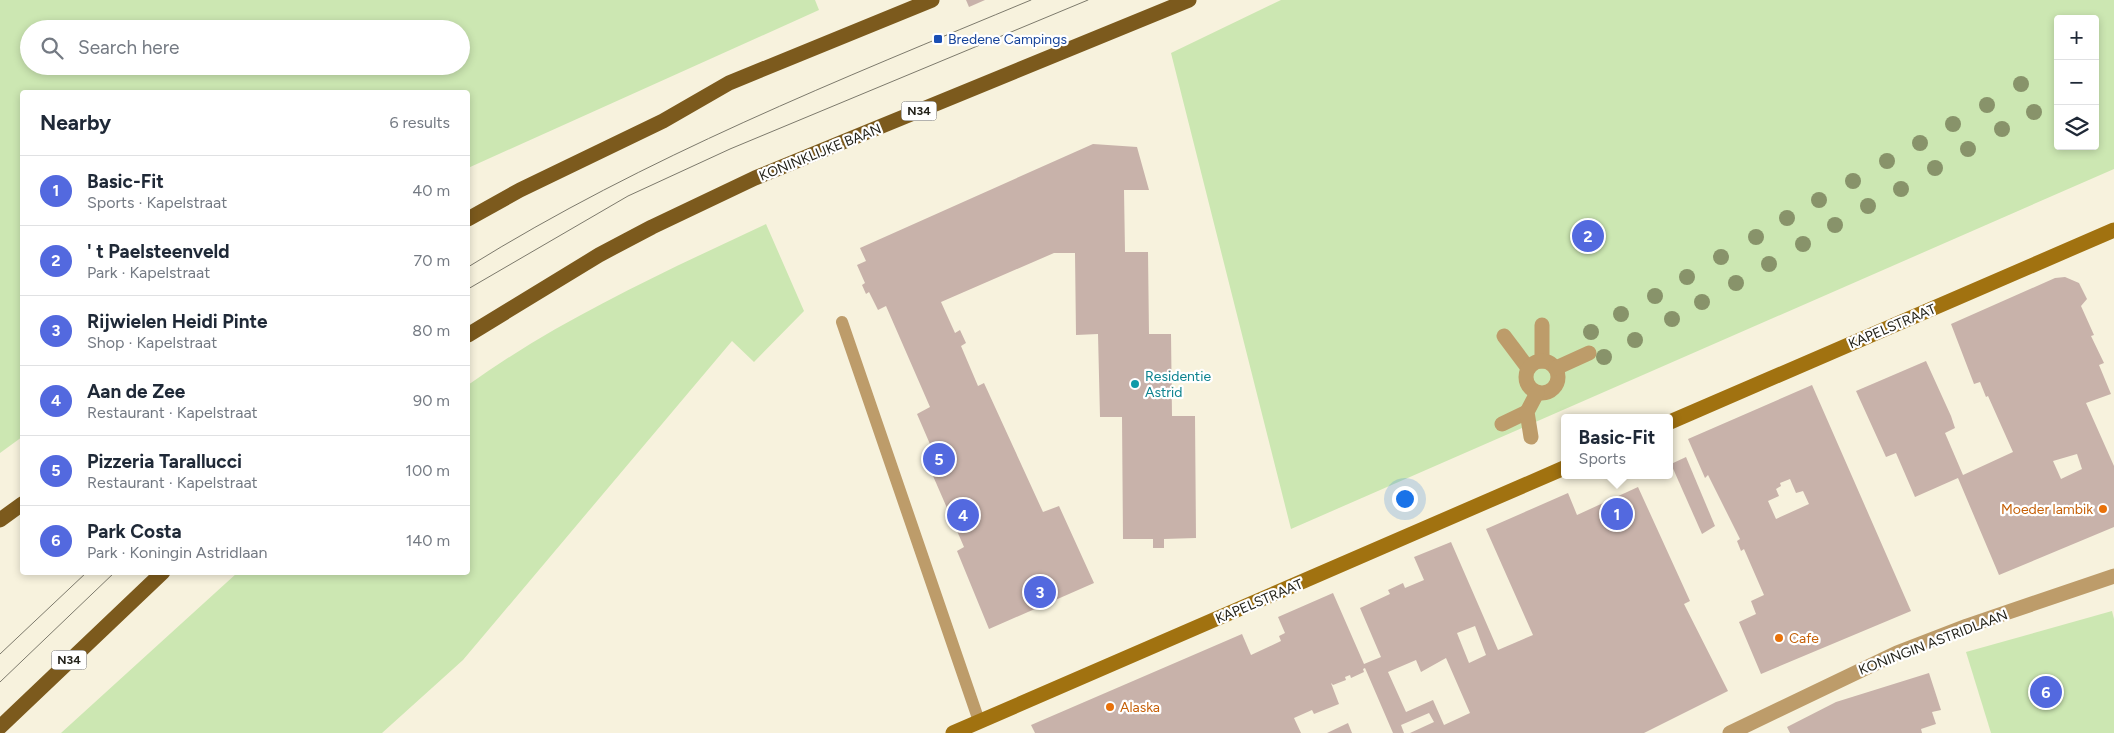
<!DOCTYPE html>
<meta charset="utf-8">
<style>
:root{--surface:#fff;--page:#f2f2f3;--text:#1f2937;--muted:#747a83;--line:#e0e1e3;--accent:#5369df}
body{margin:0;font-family:Figtree,sans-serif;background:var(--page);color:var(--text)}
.controls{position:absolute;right:15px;top:15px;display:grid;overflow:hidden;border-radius:5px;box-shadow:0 2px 8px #0003}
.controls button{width:45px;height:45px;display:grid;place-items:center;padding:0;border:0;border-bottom:1px solid var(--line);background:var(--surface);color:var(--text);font:25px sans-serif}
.you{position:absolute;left:1404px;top:498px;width:18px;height:18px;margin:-12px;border:4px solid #fff;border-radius:50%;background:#1a73e8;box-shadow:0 0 0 8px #1a73e833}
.badge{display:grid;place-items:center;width:32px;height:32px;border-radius:50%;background:var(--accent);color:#fff;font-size:16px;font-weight:700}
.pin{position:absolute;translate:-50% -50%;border:2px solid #fff;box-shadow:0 1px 5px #0006}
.popup{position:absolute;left:1561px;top:414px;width:112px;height:65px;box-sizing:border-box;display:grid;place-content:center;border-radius:5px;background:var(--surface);filter:drop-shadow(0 1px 4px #0005);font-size:16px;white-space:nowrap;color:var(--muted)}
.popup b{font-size:19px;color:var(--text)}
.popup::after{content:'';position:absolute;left:50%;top:100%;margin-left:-10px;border:10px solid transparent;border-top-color:var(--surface)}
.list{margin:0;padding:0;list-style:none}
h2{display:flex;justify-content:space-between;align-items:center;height:65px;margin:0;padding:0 20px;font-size:21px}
h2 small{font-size:16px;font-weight:400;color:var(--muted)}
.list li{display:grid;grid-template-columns:32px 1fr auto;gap:15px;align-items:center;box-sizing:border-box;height:70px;padding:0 20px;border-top:1px solid var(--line)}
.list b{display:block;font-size:19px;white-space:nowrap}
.list p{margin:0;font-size:16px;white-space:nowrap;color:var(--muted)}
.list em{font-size:16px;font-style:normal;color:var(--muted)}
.icon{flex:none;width:28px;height:28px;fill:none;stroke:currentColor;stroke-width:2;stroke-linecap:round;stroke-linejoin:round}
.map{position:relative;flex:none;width:2114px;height:733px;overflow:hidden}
.search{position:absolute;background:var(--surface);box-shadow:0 2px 8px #0003;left:20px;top:20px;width:450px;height:55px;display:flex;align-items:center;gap:12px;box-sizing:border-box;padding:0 18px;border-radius:28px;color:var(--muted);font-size:19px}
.panel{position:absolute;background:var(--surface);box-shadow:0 2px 8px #0003;left:20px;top:90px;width:450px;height:485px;border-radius:5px}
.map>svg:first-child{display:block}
</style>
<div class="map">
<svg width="2114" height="733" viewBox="0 0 2114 733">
<rect width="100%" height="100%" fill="#f7f2dd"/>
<g fill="#cce7b2" fill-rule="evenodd">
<path d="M 0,0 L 815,0 L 819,10 L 468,168 L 468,92 L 22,92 L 22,437 L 0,453 ZM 29,29 L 461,29 L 461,66 L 29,66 Z"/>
<path d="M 1281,0 L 2114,0 L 2114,169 L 1291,529 L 1171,53 ZM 2058,19 L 2095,19 L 2095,146 L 2058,146 Z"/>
<path d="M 766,224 L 804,311 L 754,362 L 732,341 L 463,660 L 382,733 L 61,733 L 237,573 L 468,572 L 468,385 C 560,319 664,272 766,224 Z"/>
<polygon points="2112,611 2114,619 2114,733 1991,733 1966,652"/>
</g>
<g fill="#c8b2aa" fill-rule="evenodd">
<polygon points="966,0 985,0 969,7"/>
<polygon points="1093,144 1137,147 1149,190 1124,190 1125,252 1148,252 1149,334 1171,334 1172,416 1195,416 1196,538 1164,539 1164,548 1153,548 1153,539 1123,539 1122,417 1100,417 1098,334 1076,335 1075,253 1054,253 941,302 955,333 960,330 966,343 961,346 978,386 984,383 1043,512 1059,506 1094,583 989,629 957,551 964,547 930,469 939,465 917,414 930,407 886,306 878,310 869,292 866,294 862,285 865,283 857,265 866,261 860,248"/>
<path d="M 2065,277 L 2079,283 L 2087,299 L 2081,306 L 2094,335 L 2091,336 L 2104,363 L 2099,365 L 2111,394 L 2086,403 L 2114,466 L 2114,527 L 1999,575 L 1958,478 L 1915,497 L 1896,453 L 1886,457 L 1856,391 L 1926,361 L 1951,416 L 1955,428 L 1945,433 L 1963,475 L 2013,452 L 1988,396 L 1986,397 L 1980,382 L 1974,384 L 1951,324 L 2055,278 ZM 2077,454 L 2082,469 L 2061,479 L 2053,461 Z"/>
<path d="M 1812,385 L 1911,611 L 1761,674 L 1739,622 L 1756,614 L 1751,601 L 1764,595 L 1744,549 L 1741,551 L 1737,541 L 1740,539 L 1708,475 L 1705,478 L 1688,439 ZM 1790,479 L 1796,493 L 1803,491 L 1809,504 L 1776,519 L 1768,501 L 1779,496 L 1776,489 L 1781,486 L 1780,483 Z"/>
<polygon points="1686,457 1715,526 1702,534 1671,464"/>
<path d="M 1638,487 L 1690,601 L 1684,604 L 1728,691 L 1644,733 L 1410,733 L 1434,722 L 1429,713 L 1401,725 L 1404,733 L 1393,733 L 1365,668 L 1363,669 L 1364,672 L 1351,678 L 1350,675 L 1345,677 L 1346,680 L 1333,685 L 1331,683 L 1339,704 L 1314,714 L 1312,710 L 1294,718 L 1301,733 L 1035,733 L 1031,725 L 1242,634 L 1251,655 L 1281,641 L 1279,636 L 1285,633 L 1278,617 L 1333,593 L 1364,664 L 1381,657 L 1360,608 L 1390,594 L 1388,590 L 1403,583 L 1405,588 L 1424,580 L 1414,557 L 1451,542 L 1498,650 L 1533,635 L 1486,529 L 1568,493 L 1577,515 ZM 1475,626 L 1486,655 L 1469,663 L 1457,633 ZM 1446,658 L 1470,713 L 1444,725 L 1433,700 L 1406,712 L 1388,672 L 1416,660 L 1421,672 Z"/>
<polygon points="1929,673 1941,710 1932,712 1936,724 1921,729 1922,733 1790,733 1787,727 1836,702"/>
<polygon points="1348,723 1352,733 1327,733"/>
</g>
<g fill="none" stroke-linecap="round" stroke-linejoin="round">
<polyline stroke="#bd9c6a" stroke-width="12" points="842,322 979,721"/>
<g stroke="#bd9c6a" stroke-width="15">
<polyline points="1542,325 1542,361"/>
<polyline points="1504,336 1528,368"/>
<circle cx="1542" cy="377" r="16"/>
<polyline points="1556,368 1589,353"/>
<polyline points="1502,424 1527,412"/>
<polyline points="1531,437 1527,412 1537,393"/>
<polyline points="1730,733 1897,653 1967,626 2114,576"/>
</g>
<g stroke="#a17210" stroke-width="15">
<polyline points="1670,422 2114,230"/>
<polyline points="953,733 1564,468"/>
</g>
<g stroke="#7c5a1d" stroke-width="15">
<polyline points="468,219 520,190 663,121 729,83 932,0"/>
<polyline points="468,335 599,255 652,227 755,178 1189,0"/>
<polyline points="0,520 22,504"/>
<polyline points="0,727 163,572"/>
</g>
<g stroke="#7d7a6c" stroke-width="1">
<path d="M 468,267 C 645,157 839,80 1031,0"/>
<polyline points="468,289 628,196 730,149 1088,0"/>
<polyline points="0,654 87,572"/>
<polyline points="0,682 115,572"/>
</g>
</g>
<g fill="#88936a">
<circle cx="2021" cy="84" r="8"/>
<circle cx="1987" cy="105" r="8"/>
<circle cx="2034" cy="112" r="8"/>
<circle cx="1953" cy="124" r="8"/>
<circle cx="2002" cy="129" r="8"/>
<circle cx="1920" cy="143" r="8"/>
<circle cx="1968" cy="149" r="8"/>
<circle cx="1887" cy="161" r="8"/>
<circle cx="1935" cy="168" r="8"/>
<circle cx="1853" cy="181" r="8"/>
<circle cx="1901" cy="189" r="8"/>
<circle cx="1819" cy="200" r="8"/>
<circle cx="1868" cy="206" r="8"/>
<circle cx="1787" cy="218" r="8"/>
<circle cx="1835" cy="225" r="8"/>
<circle cx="1756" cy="237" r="8"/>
<circle cx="1803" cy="244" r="8"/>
<circle cx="1721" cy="257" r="8"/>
<circle cx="1769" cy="264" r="8"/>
<circle cx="1687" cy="277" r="8"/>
<circle cx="1736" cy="283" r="8"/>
<circle cx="1655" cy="296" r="8"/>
<circle cx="1702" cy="302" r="8"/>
<circle cx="1621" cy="314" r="8"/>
<circle cx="1672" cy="319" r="8"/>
<circle cx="1591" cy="332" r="8"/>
<circle cx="1635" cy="340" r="8"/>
<circle cx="1604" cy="357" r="8"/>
</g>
<rect fill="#1a4fb4" stroke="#fff" stroke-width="2" x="933" y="34" width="10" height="10" rx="2.5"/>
<circle fill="#0f9aa8" stroke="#fff" stroke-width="2" cx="1135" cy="384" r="5"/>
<g fill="#e8710a" stroke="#fff" stroke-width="2">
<circle cx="2103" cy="509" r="5"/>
<circle cx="1779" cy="638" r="5"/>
<circle cx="1110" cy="707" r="5"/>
</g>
<g text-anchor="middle" stroke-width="4.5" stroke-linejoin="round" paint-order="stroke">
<g fill="#fff" stroke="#66655f" stroke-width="1">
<rect x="901.5" y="101.5" width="35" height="19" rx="4"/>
<rect x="51.5" y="650.5" width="35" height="19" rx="4"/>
</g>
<g font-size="12" font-weight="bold" fill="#24231b">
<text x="919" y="115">N34</text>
<text x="69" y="664">N34</text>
</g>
<g font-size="14" fill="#164399" stroke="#fff" text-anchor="start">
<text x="948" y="44">Bredene Campings</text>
</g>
<g font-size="14" fill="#24231b" stroke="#fff">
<text transform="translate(820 152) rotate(-22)" y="5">KONINKLIJKE BAAN</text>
<text transform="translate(1892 326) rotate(-23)" y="5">KAPELSTRAAT</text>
<text transform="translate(1259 601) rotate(-23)" y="5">KAPELSTRAAT</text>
<text transform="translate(1933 642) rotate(-21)" y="5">KONINGIN ASTRIDLAAN</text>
</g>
<g font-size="14" fill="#0d838f" stroke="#fff" text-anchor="start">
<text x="1145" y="381">Residentie<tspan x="1145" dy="16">Astrid</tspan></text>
</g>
<g font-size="14" fill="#c56008" stroke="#fff" text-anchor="start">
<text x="2093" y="514" text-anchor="end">Moeder lambik</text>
<text x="1789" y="643">Cafe</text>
<text x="1120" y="712">Alaska</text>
</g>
</g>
</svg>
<div class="controls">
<button>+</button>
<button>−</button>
<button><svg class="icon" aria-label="layers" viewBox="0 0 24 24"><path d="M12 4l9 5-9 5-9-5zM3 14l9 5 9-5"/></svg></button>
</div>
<div class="you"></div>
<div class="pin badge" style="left:1617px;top:514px">1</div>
<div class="popup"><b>Basic-Fit</b>Sports</div>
<div class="pin badge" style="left:1588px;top:236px">2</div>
<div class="pin badge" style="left:1040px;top:592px">3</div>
<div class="pin badge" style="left:963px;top:515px">4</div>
<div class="pin badge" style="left:939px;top:459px">5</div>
<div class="pin badge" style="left:2046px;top:692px">6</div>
<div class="search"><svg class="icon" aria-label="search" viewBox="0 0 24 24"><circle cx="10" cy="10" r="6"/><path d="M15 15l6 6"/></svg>Search here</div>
<section class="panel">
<h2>Nearby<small>6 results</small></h2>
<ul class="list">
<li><span class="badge">1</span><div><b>Basic-Fit</b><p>Sports · Kapelstraat</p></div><em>40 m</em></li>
<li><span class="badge">2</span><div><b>' t Paelsteenveld</b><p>Park · Kapelstraat</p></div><em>70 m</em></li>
<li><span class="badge">3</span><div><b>Rijwielen Heidi Pinte</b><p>Shop · Kapelstraat</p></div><em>80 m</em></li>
<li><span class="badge">4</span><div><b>Aan de Zee</b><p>Restaurant · Kapelstraat</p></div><em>90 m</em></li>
<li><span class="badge">5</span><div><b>Pizzeria Tarallucci</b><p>Restaurant · Kapelstraat</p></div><em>100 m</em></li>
<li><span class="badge">6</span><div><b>Park Costa</b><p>Park · Koningin Astridlaan</p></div><em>140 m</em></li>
</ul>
</section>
</div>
